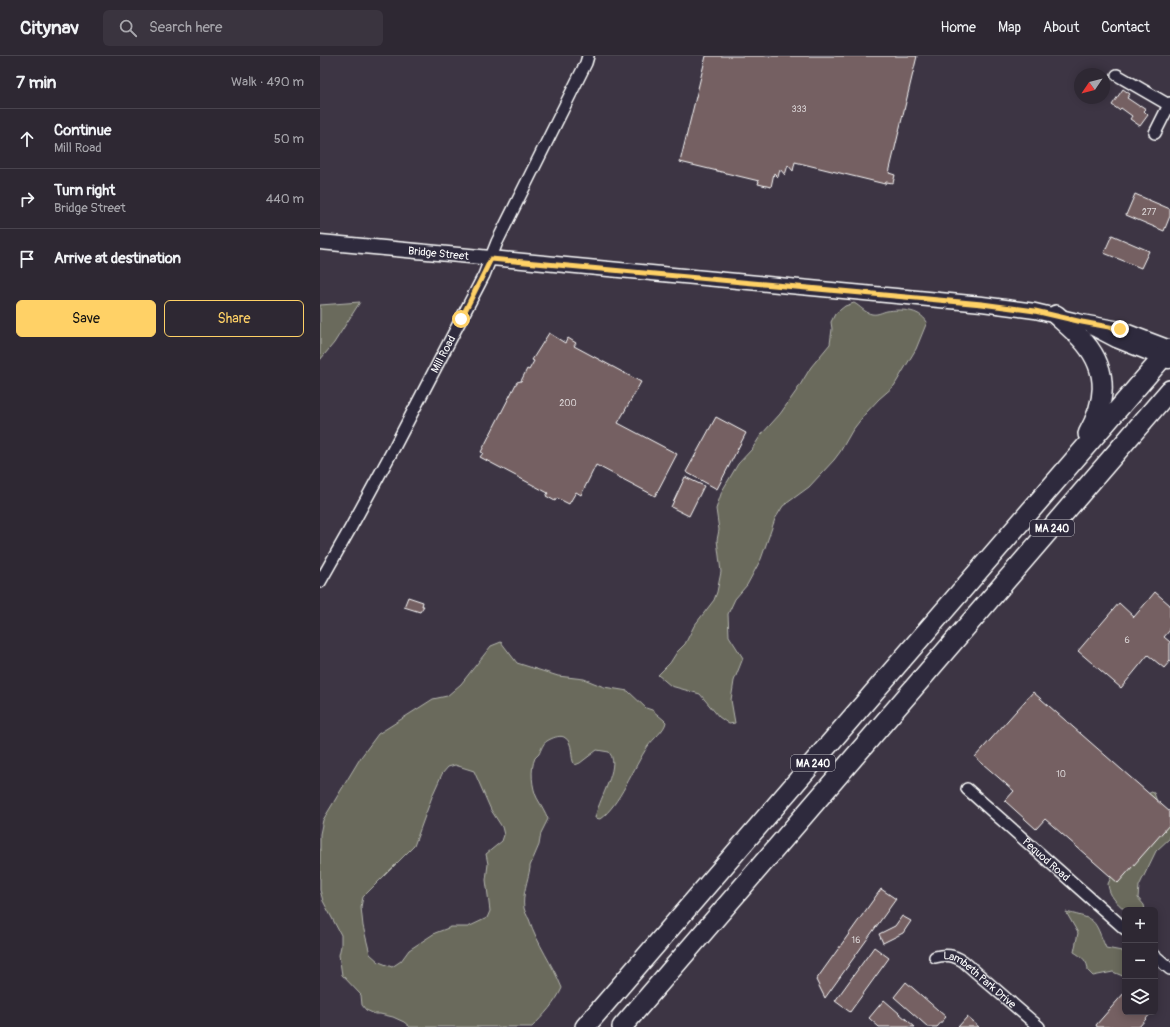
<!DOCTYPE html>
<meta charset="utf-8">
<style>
:root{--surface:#2e2833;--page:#3a343f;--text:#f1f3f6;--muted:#a7a6ac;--line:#49444e;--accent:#ffd166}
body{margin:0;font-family:Pangolin,sans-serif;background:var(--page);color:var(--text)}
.controls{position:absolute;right:12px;bottom:12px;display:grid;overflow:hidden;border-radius:6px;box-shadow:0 2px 10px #0003}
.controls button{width:36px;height:36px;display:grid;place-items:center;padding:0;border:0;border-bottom:1px solid var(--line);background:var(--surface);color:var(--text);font:20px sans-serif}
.compass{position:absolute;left:754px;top:12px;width:36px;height:36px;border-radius:50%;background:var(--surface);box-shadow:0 2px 10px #0003;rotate:235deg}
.stop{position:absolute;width:12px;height:12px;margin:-9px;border:3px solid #ffd166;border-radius:50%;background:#fff}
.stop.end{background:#ffd166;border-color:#fff;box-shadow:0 1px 4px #0008}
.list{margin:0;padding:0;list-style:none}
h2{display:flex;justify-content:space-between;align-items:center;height:52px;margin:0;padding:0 16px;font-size:17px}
h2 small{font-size:13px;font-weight:400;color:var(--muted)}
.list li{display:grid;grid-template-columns:26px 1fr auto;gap:12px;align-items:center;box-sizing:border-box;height:60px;padding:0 16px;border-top:1px solid var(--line)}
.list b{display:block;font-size:15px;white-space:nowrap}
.list p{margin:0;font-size:13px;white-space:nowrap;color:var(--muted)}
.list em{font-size:13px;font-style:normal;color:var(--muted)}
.actions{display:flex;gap:8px;padding:12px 16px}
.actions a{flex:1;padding:9px 0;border:1px solid var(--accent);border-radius:6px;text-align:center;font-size:14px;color:var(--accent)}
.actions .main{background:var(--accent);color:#111}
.icon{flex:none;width:22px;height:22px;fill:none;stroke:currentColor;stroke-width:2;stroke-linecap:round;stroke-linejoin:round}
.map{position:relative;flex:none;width:850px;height:971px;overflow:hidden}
header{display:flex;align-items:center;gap:24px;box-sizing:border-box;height:56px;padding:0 20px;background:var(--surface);border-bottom:1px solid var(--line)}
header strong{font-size:19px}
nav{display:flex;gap:22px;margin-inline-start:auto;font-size:14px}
.search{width:280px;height:36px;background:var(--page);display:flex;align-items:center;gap:10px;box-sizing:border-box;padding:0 14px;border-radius:6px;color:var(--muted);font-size:15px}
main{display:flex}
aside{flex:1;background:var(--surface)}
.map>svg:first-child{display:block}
</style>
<header>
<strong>Citynav</strong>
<div class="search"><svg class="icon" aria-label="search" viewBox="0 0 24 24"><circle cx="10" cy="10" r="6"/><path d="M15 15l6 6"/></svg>Search here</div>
<nav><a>Home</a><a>Map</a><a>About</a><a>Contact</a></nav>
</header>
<main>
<aside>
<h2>7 min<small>Walk · 490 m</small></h2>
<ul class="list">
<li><svg class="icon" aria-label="ahead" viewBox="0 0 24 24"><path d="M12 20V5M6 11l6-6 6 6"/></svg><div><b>Continue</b><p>Mill Road</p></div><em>50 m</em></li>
<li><svg class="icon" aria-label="right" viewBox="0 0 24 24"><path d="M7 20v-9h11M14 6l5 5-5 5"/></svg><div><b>Turn right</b><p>Bridge Street</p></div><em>440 m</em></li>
<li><svg class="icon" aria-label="arrive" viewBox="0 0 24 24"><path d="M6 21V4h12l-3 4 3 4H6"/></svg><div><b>Arrive at destination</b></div></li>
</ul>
<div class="actions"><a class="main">Save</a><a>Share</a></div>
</aside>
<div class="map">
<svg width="850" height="971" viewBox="0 0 850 971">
<rect width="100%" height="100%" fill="#3d3544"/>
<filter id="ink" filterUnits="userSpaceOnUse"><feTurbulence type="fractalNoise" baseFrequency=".025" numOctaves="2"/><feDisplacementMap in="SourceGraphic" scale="8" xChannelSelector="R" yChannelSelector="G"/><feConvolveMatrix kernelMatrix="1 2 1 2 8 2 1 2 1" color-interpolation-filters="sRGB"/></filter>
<g filter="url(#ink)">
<g fill="#6a6b5c" stroke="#b4b5ae" fill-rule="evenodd">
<polygon points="40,246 14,287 0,304 0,249"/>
<path d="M 534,247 C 540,250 545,257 552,258 C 558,259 562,256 567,255 C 581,253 599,253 607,266 L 596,293 L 574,330 L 559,343 L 545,358 L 532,375 L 520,396 L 514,404 L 489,431 L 463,450 L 455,463 L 441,503 L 427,529 L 415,543 L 408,558 L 409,580 L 423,602 L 414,625 L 411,644 L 415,667 L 409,668 L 399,661 L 380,638 L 351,630 L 338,619 L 350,607 L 357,596 L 365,588 L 374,570 L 394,544 L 397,536 L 401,516 L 397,484 L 399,474 L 396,453 L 402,435 L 418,408 L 432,393 L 441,379 L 460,358 L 477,334 L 491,311 L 510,288 L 512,273 L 511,266 L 515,258 L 525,250 Z"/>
<path d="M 181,586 L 197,607 L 238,620 L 264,623 L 284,631 L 308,635 L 326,652 L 332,654 L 344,664 L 346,666 C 345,674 333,683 328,690 C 313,712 300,749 280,763 L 275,762 C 278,746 297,715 292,702 C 292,700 290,698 289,696 L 277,694 L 260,707 L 255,709 C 249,702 255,687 244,681 C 239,679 232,682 227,685 C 223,687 221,694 219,698 C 218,699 216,701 215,702 C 210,713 212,732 217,742 C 221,749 225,755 228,763 L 221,777 L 219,789 L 210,810 L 210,812 C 208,824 202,839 204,852 C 205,856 207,860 209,863 C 217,888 233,909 242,932 C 236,946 223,960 212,971 L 90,971 L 84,966 L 73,961 L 60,958 L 55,958 L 46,954 L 42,949 L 41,939 L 22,919 L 19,899 L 21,890 L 21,879 L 3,845 L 0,834 L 0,778 L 3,764 L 41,701 L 58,678 L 113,643 L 127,640 L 141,628 L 171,590 ZM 135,709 L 154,715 L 171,754 L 182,771 L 184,779 L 182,785 L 166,798 L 168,808 L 166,824 L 170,855 L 167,862 L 148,871 L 131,871 L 115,877 L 89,894 L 81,905 L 72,911 L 59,906 L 50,898 L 43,870 L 41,851 L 43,841 L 94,790 L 113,738 L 122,718 L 128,711 Z"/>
<path d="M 831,736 L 834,737 L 839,751 L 850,759 L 850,782 L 836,795 L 819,830 L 818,842 L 824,849 L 825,854 L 805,854 C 797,847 789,840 788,828 L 827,739 Z"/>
<path d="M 746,856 C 778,864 773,862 786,892 L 802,895 L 805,899 L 805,921 L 793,916 L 773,920 L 768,915 C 768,905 762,901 754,896 L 758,877 Z"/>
</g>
<g fill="#756062" stroke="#fff">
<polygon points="386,0 597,0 569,117 575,119 573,127 566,126 565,128 475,106 473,115 468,109 465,119 460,113 458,121 454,117 451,131 438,128 439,125 360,106"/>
<polygon points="803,33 810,38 807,42 819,50 820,49 826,53 824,55 828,59 820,70 810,63 812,60 801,52 799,54 792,49"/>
<polygon points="815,138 850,153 850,160 844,175 806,159"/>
<polygon points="792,179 829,195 821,212 784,197"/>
<polygon points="229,277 245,287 248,282 256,287 254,290 321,326 298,367 357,398 335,440 276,409 261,439 256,436 249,448 237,442 235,445 226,440 228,437 160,401 163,397 161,396 197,326 201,325 207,313 209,314 214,305 212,304"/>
<polygon points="396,361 426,377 397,433 366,416"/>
<polygon points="365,421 384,430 369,460 351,451"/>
<polygon points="835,536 850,549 850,574 844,581 850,586 850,605 844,612 828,599 801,632 758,595 799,547 814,561"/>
<polygon points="88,541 103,546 102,550 104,550 100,556 84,551"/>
<polygon points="713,636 850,756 850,768 798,827 725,763 716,773 685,745 694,735 655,701"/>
<polygon points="561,833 576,843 505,942 496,924"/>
<polygon points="582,860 591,865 583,877 563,887 559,878 575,870"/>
<polygon points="554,891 569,902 530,956 515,945"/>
<polygon points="586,926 626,961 617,971 608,971 574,941"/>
<polygon points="805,936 805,956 832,956 819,971 793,971 791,970 790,971 777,971 776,969"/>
<polygon points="564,944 595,971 559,971 549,962"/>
<polygon points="647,961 659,971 638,971"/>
</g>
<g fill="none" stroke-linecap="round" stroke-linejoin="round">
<defs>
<g id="minor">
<polyline points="797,19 849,49"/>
<polyline points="835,77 850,47"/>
<path id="s1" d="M 0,526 L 30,473 L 75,390 L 164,219 L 177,186 L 266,7 L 268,0"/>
<path id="s2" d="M 647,733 L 805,873"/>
<polyline points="835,900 850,913"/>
<path id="s3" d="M 615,901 C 626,898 633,899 643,905 L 719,971"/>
</g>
<g id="tertiary">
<path id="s4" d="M 0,186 L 662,248 L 715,255 L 762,266 L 800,273 L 850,292"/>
<polyline points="773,272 796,284 849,305"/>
</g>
<g id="trunk">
<path d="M 736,259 C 746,268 757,277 765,287 C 790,317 785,347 768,378"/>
<polyline points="265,971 850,293"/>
<polyline points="302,971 850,334"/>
</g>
</defs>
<use href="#minor" stroke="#fff" stroke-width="14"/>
<use href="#tertiary" stroke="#fff" stroke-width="17"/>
<use href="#trunk" stroke="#fff" stroke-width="22"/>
<use href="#minor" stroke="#2f2a3d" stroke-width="11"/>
<use href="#tertiary" stroke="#2f2a3d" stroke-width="14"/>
<use href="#trunk" stroke="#2f2a3d" stroke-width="19"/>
</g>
</g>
<g fill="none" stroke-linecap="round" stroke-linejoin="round" filter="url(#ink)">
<polyline stroke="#ffd166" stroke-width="5" points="141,263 171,203 662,248 715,255 762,266 800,273"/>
</g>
<g text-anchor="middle" stroke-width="4" stroke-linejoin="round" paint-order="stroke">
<g font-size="9" fill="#dcd7d8">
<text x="479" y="56">333</text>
<text x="829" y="159">277</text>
<text x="248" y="350">200</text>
<text x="807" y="587">6</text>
<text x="741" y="721">10</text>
<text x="536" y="887">16</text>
</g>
<g fill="#2f2a3d" stroke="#c1bfc5" stroke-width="1">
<rect x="710" y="464" width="44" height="16" rx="3"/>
<rect x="471" y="699" width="44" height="16" rx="3"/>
</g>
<g font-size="10" font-weight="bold" fill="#fff">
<text x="732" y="476">MA 240</text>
<text x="493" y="711">MA 240</text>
</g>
<g font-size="11" fill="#fff" stroke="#2f2a3d">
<text dy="4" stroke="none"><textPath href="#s4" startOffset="119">Bridge Street</textPath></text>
<text dy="4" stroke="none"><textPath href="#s1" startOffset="259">Mill Road</textPath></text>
<text dy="4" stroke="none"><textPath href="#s2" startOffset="106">Pequod Road</textPath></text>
<text dy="4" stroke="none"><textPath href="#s3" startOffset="53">Lambeth Park Drive</textPath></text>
</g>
</g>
</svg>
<div class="controls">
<button>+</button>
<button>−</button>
<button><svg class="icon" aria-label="layers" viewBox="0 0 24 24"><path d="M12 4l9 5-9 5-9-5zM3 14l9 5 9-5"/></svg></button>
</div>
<svg class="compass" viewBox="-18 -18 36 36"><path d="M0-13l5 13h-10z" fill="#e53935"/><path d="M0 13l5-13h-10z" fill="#a7a6ac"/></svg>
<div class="stop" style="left:141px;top:263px"></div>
<div class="stop end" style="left:800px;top:273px"></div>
</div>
</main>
